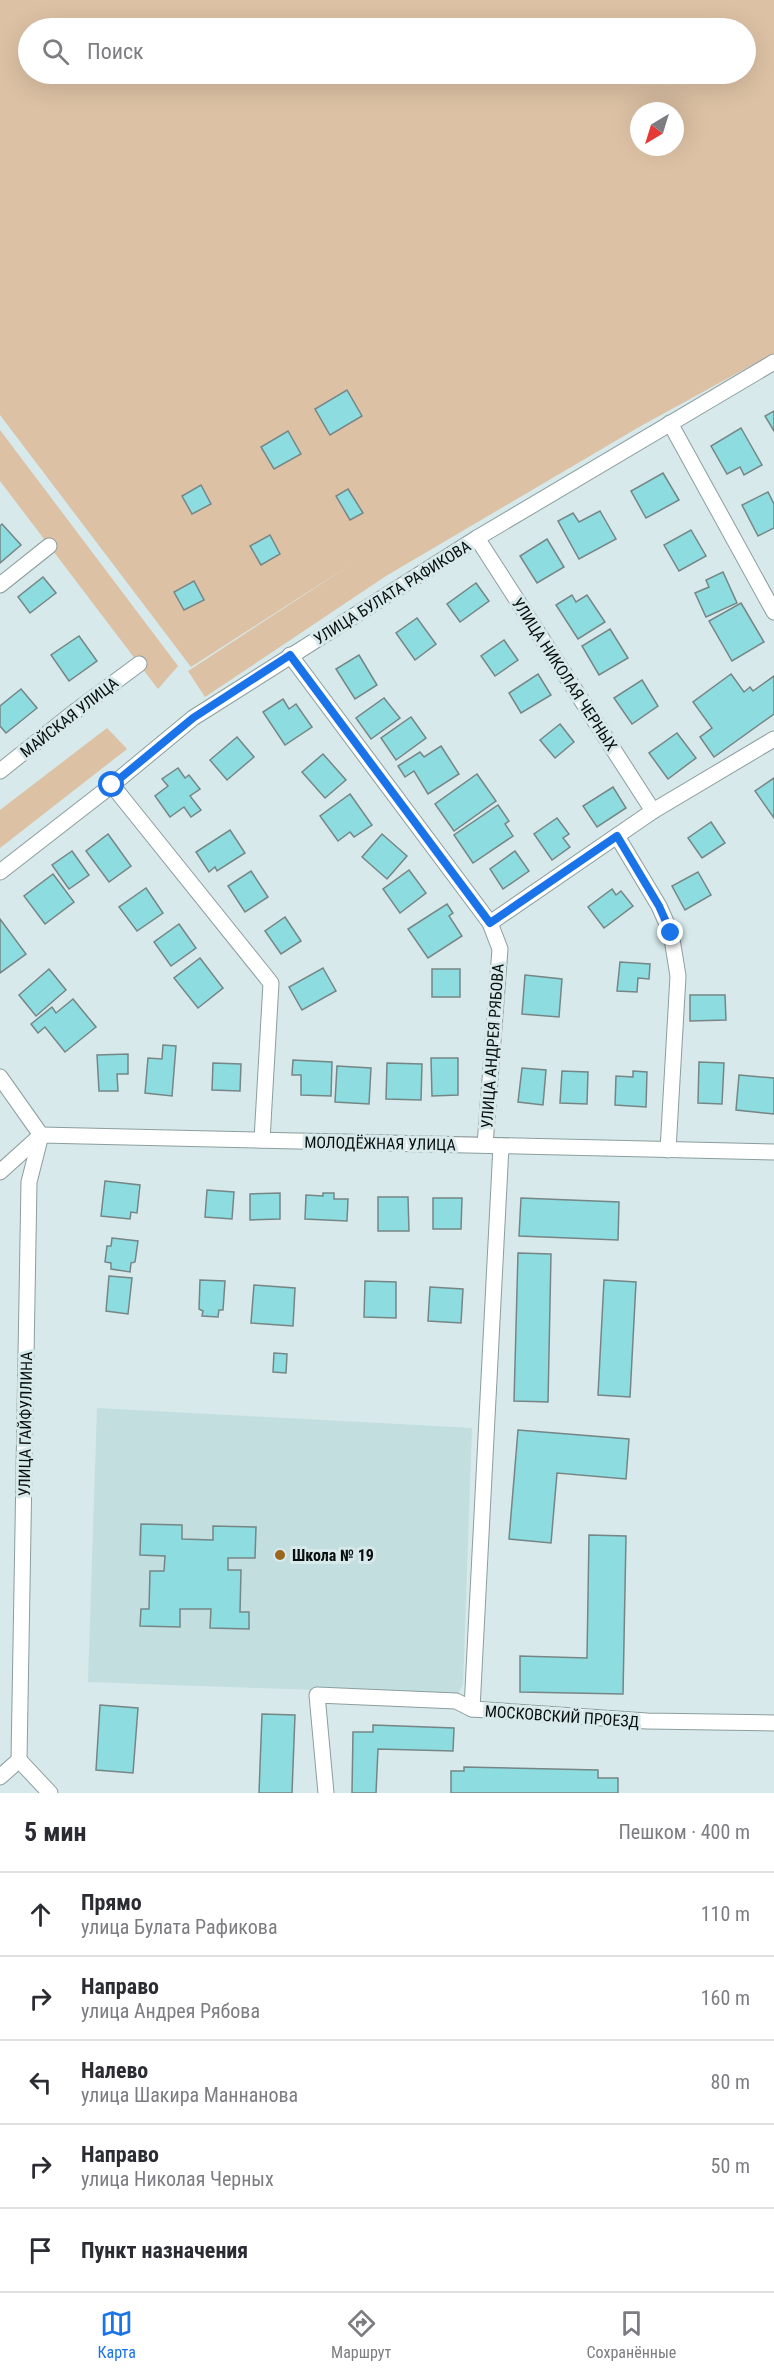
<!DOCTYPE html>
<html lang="ru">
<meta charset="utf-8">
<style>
:root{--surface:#fff;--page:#f7f7f7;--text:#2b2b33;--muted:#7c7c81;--line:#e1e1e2;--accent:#1a73e8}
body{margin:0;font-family:"Roboto Condensed",sans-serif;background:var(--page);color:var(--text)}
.compass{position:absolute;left:630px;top:102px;width:54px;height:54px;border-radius:50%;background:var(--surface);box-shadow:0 6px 24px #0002;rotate:218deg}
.stop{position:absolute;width:18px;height:18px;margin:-14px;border:4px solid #1a73e8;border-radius:50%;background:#fff}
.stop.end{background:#1a73e8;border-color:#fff;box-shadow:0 2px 6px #0008}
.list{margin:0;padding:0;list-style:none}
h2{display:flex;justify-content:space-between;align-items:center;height:78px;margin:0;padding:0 24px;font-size:26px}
h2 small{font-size:20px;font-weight:400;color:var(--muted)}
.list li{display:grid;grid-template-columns:39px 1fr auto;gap:18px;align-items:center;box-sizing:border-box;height:84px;padding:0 24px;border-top:2px solid var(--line)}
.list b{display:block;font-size:22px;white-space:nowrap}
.list p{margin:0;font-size:20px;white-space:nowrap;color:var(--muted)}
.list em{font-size:20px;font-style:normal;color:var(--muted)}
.icon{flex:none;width:33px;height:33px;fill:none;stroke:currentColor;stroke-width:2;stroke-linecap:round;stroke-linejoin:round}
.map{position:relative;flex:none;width:774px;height:1793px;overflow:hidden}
.search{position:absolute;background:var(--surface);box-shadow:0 6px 24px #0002;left:18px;right:18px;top:18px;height:66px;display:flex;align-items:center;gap:15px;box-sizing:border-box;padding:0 21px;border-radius:33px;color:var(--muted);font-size:22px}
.sheet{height:498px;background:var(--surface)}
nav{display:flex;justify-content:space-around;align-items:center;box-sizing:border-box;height:84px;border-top:2px solid var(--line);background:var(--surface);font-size:16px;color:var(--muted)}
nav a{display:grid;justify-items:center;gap:3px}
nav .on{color:var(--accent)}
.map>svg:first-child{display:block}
</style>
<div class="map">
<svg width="774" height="1793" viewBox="0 0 774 1793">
<rect width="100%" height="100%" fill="#d7e9ea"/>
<polygon fill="#c2dedf" points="97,1408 472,1428 463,1685 457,1695 88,1682"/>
<g fill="#dcc1a4" fill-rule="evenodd">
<path d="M 0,0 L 774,0 L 774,353 L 639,427 L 386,576 L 205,697 L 188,671 L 353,563 L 191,667 L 0,415 ZM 28,28 L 746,28 L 746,74 L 28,74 ZM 639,111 L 675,111 L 675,147 L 639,147 Z"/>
<polygon points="0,430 178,666 158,689 0,481"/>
<polygon points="107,728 127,749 0,848 0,810"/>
</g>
<g fill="#8ddcdf" stroke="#768687" stroke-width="1.5">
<polygon points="347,390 362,416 330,435 315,409"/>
<polygon points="774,411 774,431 765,416"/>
<polygon points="741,428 762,465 744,475 740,467 727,474 711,446"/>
<polygon points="288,431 301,454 274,469 261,447"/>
<polygon points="663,473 679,500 646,518 631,491"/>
<polygon points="201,485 211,504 192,514 182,496"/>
<polygon points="348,489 363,513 350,520 336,496"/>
<polygon points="768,492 774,504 774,528 758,536 742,505"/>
<polygon points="600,511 616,539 579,559 558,521 573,513 579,522"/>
<polygon points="2,524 21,545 0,563 0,526"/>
<polygon points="691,530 706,556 679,571 664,545"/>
<polygon points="270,535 280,554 261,565 250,546"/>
<polygon points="547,539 564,567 537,583 520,556"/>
<polygon points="723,572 737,603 706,617 695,593 709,587 706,580"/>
<polygon points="43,577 56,593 30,613 18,597"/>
<polygon points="194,581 204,600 184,610 174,592"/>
<polygon points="476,583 489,601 460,622 447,604"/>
<polygon points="572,595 576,602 587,595 605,622 578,639 556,605"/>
<polygon points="741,603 764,642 732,661 709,621"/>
<polygon points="417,618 436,644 415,660 396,633"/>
<polygon points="610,629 628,658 599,675 582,646"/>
<polygon points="79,636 97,661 69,681 51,655"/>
<polygon points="504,640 518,660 495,676 481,656"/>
<polygon points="359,655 377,685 355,699 336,669"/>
<polygon points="538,674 551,695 521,713 509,693"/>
<polygon points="731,674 744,692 750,687 753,691 774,676 774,714 714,757 700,737 712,728 693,702"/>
<polygon points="642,680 658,706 632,724 614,698"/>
<polygon points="21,689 37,708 6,733 0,726 0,706"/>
<polygon points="384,698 400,718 371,739 356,718"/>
<polygon points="283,699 289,709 296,704 312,727 285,745 263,712"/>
<polygon points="411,717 426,738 396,760 381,738"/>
<polygon points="560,724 574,742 555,758 540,740"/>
<polygon points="677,733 696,758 668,779 649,753"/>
<polygon points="237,737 254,757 227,780 210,760"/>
<polygon points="441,746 459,774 428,794 414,771 405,777 398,766 420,752 424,757"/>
<polygon points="323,754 346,780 325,798 302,772"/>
<polygon points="178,768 185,778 189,775 200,789 190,796 201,810 191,817 184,807 170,817 155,796 168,786 162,779"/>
<polygon points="477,774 496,801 454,831 435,804"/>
<polygon points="774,778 774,818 755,791"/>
<polygon points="613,787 626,808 597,827 583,806"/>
<polygon points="350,794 372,825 354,837 350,832 338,841 320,816"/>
<polygon points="498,805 509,821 505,824 513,836 473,863 454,835"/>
<polygon points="557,818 569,834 563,838 570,847 552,860 534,834"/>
<polygon points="711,822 725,843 702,858 688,838"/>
<polygon points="230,830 245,853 217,871 215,867 209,872 196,852"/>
<polygon points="108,834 131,866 109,882 86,851"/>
<polygon points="382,834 407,856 387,879 362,857"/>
<polygon points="72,851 89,875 69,889 52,865"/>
<polygon points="515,851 529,871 503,889 490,869"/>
<polygon points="409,870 426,893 400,913 383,889"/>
<polygon points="251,871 268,897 245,912 228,886"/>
<polygon points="698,872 711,895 685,910 672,886"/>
<polygon points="53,874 74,902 45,924 24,896"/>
<polygon points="146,888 163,913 137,931 119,907"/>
<polygon points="612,889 616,895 621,891 633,906 604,928 588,907"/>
<polygon points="447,904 453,913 449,916 462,936 428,958 408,929"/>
<polygon points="285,917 301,941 281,954 265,931"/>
<polygon points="0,919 26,954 0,973"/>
<polygon points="179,924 196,948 171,966 154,942"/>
<polygon points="200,958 223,988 198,1008 174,978"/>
<polygon points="620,962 650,964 649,979 638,978 637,992 617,991"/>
<polygon points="323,968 336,991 302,1010 289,987"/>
<polygon points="49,969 66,990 36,1016 19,995"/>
<rect x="432" y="969" width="28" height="28"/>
<polygon points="525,975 562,979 559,1017 522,1014"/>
<polygon points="690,995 725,995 726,1020 690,1021"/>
<polygon points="73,999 96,1027 65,1052 45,1027 38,1033 31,1024 52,1007 56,1013"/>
<polygon points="163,1045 176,1046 172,1096 145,1093 148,1058 162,1059"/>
<polygon points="128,1054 128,1074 117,1074 118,1091 99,1091 97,1055"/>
<polygon points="431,1058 458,1058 458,1095 432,1096"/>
<polygon points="293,1060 332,1062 331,1096 301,1095 301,1075 292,1075"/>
<polygon points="699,1062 724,1063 722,1104 698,1103"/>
<polygon points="213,1063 241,1064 240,1091 212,1090"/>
<polygon points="387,1063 422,1064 421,1100 386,1099"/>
<polygon points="337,1066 371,1068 369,1104 335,1102"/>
<polygon points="522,1068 546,1070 543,1105 518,1102"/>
<polygon points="562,1071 588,1072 587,1104 560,1103"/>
<polygon points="633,1071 647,1072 646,1107 615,1105 616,1076 633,1077"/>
<polygon points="739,1075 774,1078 774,1114 736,1110"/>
<polygon points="105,1181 140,1185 137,1213 131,1212 130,1219 101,1216"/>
<polygon points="207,1190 234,1192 232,1219 205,1217"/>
<polygon points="280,1193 280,1219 250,1220 250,1194"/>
<polygon points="323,1193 334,1193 334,1199 348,1199 347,1221 305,1219 306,1195 323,1196"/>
<polygon points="378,1197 408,1197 409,1231 378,1231"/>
<polygon points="433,1198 462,1198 461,1229 433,1229"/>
<polygon points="521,1198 619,1202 618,1240 519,1236"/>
<polygon points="112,1238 138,1241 135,1262 131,1263 130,1272 111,1269 111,1263 105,1262 107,1246 111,1246"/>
<polygon points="518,1253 551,1254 548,1402 514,1401"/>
<polygon points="109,1276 132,1278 128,1314 106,1311"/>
<polygon points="200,1280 225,1281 223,1310 219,1310 218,1317 202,1316 203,1311 199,1309"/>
<polygon points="604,1280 636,1282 630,1397 598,1395"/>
<polygon points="365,1281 396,1282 396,1318 364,1317"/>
<polygon points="254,1285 295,1288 293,1326 251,1323"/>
<polygon points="430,1287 463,1289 461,1323 428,1321"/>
<polygon points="274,1353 287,1354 286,1373 273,1372"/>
<polygon points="518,1430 629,1439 626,1479 557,1473 551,1543 509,1539"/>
<polygon points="141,1524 182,1525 182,1539 213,1540 213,1526 256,1527 255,1558 228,1558 228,1570 241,1570 240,1612 249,1612 249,1629 210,1628 211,1609 180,1609 180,1627 140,1626 141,1609 149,1609 150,1571 164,1571 165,1556 140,1555"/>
<polygon points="589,1535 626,1536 623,1694 520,1692 520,1656 587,1658"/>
<polygon points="100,1705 138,1708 133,1773 96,1770"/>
<polygon points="262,1714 295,1715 292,1793 259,1793"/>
<polygon points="373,1725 454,1728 453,1751 378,1749 376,1793 352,1793 353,1732 373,1732"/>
<polygon points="464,1767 598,1770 598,1778 618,1778 618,1793 451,1793 451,1771 464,1771"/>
</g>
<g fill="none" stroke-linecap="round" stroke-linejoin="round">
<defs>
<g id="minor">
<polyline points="670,423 774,612"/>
<polyline points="477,538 653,811"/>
<polyline points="0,585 49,546"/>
<polyline points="290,655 490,923 500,949 485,1145"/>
<polyline points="0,771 77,710 139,664"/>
<polyline points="112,785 271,983 262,1140"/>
<polyline points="617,836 659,906 671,933 678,976 668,1150"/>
<polyline points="0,872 112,785 193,718 477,538 774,362"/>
<polyline points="490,923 653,811 774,739"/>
<polyline points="0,1077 41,1135 29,1182 19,1760 0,1777"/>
<polyline points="0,1172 41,1135 774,1152"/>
<polyline points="472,1709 501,1146"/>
<polyline points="19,1760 50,1793"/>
<polyline points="326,1793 317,1695 456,1701 472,1709 647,1721 774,1723"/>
</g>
</defs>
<use href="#minor" stroke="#8c9d9d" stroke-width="17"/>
<use href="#minor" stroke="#fff" stroke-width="15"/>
</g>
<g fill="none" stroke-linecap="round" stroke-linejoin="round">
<polyline stroke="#1a73e8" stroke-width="8" points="112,785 193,718 290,655 490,923 617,836 659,906 671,933"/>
</g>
<circle fill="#9b651e" stroke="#d7e9ea" stroke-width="2" cx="280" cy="1555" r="6"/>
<g text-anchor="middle" stroke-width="6" stroke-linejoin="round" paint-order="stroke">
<g font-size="16" fill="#090f0f" stroke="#d7e9ea">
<text transform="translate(392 592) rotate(-32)" y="6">УЛИЦА БУЛАТА РАФИКОВА</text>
<text transform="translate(565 674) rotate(57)" y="6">УЛИЦА НИКОЛАЯ ЧЕРНЫХ</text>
<text transform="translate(69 717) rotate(-38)" y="6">МАЙСКАЯ УЛИЦА</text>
<text transform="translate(492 1046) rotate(-86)" y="6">УЛИЦА АНДРЕЯ РЯБОВА</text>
<text transform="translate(380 1143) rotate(1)" y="6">МОЛОДЁЖНАЯ УЛИЦА</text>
<text transform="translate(25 1424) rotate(-89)" y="6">УЛИЦА ГАЙФУЛЛИНА</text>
<text transform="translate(562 1716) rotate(4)" y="6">МОСКОВСКИЙ ПРОЕЗД</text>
</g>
<g font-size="16" font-weight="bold" fill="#090f0f" stroke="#d7e9ea" text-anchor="start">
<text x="292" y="1561">Школа № 19</text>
</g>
</g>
</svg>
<svg class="compass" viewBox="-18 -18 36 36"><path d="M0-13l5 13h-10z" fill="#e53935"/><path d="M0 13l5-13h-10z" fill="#7c7c81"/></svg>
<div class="stop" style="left:112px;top:785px"></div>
<div class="stop end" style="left:671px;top:933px"></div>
<div class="search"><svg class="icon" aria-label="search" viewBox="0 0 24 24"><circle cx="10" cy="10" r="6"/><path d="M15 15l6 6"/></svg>Поиск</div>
</div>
<section class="sheet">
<h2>5 мин<small>Пешком · 400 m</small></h2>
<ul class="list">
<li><svg class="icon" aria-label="ahead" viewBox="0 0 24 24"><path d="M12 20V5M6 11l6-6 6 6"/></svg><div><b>Прямо</b><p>улица Булата Рафикова</p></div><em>110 m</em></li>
<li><svg class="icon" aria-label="right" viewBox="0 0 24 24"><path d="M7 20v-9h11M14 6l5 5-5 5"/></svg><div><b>Направо</b><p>улица Андрея Рябова</p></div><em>160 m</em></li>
<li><svg class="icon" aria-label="left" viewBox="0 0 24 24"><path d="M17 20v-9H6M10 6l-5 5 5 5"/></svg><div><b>Налево</b><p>улица Шакира Маннанова</p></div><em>80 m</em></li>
<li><svg class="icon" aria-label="right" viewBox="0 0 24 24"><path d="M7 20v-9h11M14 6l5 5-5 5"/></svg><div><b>Направо</b><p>улица Николая Черных</p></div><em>50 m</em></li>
<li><svg class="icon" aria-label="arrive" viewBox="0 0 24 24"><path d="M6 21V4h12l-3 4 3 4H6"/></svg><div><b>Пункт назначения</b></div></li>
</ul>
</section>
<nav>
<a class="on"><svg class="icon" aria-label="map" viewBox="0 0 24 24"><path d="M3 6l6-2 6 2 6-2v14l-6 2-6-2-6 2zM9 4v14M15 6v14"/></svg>Карта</a>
<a><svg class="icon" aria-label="directions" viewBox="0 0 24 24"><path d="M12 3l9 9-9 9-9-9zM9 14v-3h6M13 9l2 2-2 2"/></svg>Маршрут</a>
<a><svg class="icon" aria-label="saved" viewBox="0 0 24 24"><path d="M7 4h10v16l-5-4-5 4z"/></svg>Сохранённые</a>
</nav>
